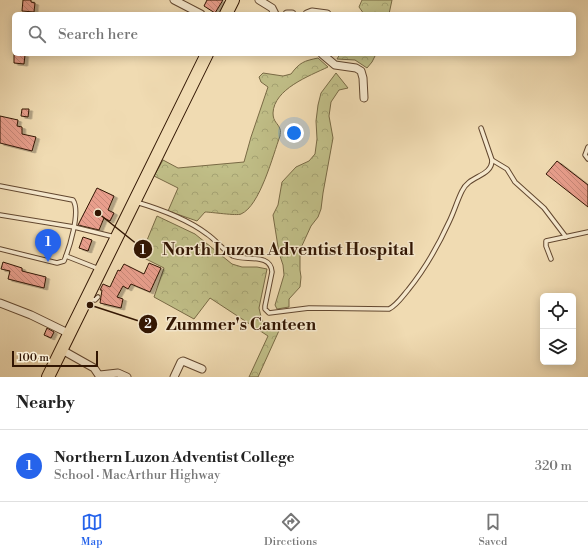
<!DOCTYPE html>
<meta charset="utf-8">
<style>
:root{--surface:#fff;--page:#f6f6f6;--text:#222;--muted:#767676;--line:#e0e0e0;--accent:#2563eb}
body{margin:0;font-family:"Libre Bodoni",serif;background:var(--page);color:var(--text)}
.controls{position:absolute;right:12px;bottom:12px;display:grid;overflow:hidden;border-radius:6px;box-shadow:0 2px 10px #0003}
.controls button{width:36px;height:36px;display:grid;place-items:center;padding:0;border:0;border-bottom:1px solid var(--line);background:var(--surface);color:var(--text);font:20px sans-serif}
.scale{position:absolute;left:12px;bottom:10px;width:86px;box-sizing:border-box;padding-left:4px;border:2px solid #321603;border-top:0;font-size:11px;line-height:14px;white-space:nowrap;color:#321603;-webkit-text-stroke:3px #f5e8cd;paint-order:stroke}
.you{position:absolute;left:294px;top:133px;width:14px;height:14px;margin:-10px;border:3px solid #fff;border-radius:50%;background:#1a73e8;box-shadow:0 0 0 6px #1a73e833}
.badge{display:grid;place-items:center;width:26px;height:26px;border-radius:50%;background:var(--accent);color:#fff;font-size:13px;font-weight:700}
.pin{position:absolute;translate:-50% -33px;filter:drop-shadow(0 1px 2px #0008)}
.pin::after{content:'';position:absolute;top:21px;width:14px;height:12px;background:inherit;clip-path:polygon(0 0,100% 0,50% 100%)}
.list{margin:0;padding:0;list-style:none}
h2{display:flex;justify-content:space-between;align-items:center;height:52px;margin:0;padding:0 16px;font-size:17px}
h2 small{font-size:13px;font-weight:400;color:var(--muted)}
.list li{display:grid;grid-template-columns:26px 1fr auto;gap:12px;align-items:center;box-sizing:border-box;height:72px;padding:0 16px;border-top:1px solid var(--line)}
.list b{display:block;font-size:15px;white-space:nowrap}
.list p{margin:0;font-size:13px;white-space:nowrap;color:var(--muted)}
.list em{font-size:13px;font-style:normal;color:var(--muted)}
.icon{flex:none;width:22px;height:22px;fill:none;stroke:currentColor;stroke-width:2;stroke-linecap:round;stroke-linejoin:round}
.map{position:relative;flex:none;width:588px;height:377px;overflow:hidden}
.search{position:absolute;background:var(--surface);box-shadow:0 2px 10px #0003;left:12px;right:12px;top:12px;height:44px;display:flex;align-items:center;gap:10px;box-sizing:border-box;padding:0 14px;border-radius:6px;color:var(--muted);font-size:15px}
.sheet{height:124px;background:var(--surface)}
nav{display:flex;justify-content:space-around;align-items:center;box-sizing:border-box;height:56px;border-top:1px solid var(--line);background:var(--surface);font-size:11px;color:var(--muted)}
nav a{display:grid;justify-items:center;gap:2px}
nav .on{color:var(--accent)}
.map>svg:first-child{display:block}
</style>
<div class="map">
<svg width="588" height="377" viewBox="0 0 588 377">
<defs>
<pattern id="forest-crowns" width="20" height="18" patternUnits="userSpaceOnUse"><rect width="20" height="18" fill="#c0be87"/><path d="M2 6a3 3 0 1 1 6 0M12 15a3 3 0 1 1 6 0" fill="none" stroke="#a5a373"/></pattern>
<pattern id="building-back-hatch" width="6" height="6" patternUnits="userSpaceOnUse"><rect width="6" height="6" fill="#e89e8c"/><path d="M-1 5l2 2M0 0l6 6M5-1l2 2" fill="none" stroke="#c78777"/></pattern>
<filter id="shadow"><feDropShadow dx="3.5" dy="2" stdDeviation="0" flood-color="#0004"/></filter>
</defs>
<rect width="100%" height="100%" fill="#f0dbb2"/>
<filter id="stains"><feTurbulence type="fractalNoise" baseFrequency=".005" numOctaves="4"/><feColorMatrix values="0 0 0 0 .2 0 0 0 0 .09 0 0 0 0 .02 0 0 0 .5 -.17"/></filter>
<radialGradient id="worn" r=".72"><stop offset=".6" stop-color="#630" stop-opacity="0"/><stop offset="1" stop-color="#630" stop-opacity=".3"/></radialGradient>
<g fill="url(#forest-crowns)" stroke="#796a45">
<polygon points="362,0 392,0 389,14 364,14 359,7"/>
<polygon points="340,54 376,54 372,62 367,68 355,60 337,59"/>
<path d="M 318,58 L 328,67 C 309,76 274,89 273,113 C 273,122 278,123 280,129 C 281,131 280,134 280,136 C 273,155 260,206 241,214 C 237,216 211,212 205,212 L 197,221 L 168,211 L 178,188 L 154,176 L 163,160 L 178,168 L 244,162 L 251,137 L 268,87 L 261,82 L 259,77 L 263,73 L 283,76 L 291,74 C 300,62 304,61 318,58 Z"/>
<polygon points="336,73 348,88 339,90 331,102 329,116 333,138 323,193 321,209 318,217 311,226 300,250 300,270 301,277 300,287 289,299 289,307 277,309 275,305 284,275 283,265 279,253 273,215 278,205 282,182 296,167 309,161 315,154 317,139 316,121 318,105 321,93"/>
<polygon points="157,216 195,234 232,264 242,267 257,267 267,269 259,308 262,321 270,325 282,324 258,377 249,377 268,336 210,298 194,319 154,297 164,268 142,257 145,245"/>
</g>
<g fill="url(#building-back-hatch)" stroke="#321603" filter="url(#shadow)">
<polygon points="23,0 31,0 31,2 35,3 34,12 22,11"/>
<polygon points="207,0 223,0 215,13 204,6"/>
<polygon points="14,54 25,55 24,64 14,63"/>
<polygon points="22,109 29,109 28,117 21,116"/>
<polygon points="0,116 18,120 17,126 22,127 22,134 36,137 32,151 0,143"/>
<polygon points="557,161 588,185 588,207 546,174"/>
<polygon points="97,188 114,196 108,210 114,213 110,221 104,218 99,230 78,225"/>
<polygon points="83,237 92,240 88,251 79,248"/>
<polygon points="3,262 22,268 22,271 46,277 44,288 8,279 10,271 1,269"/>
<polygon points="149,263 161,268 150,292 131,284 128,289 123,286 117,297 123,299 121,308 100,303 102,290 100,290 103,284 110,287 118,270 120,271 124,264 144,274"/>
<polygon points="47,328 54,332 51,338 44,335"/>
</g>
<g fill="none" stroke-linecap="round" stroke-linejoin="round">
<defs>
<g id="lane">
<polyline points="588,147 585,155 588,159"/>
<polyline points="492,160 507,169 515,182 544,208 566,237"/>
<path d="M 0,186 L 73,200 C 81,212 69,249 64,261 L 57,263 L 0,249"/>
<path d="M 136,202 C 160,209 187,219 207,234 C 216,240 224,251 233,256 C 246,261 271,253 272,272 L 265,306 L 265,309 L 269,313 L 309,308 L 389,309 C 397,305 402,297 408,290 C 425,269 438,246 449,222 C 454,212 457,201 462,191 C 469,175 492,177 492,160 L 481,128"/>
<polyline points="0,215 74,227 115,237"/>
<polyline points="66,256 99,269"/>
<polyline points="551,259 546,246 546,241 588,232"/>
<polyline points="89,299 95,300 98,297"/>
</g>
<g id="street">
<polyline points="174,0 201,14"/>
<polyline points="259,0 272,8 275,14"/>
<polyline points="287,14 292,14"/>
<polyline points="307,14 312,12 327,14"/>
<polyline points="322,54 335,65 356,68 361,71 363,78 364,98"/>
<polyline points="0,303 31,315 70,334"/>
<polyline points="62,350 94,368 100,377"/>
<polyline points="100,375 118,373 127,377"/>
<polyline points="174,377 181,362 183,361 202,369"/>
</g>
<g id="highway">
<polyline points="226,14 233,0"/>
<polyline points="48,377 207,54"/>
</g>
</defs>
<use href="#lane" stroke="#62472f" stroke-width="5.5"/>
<use href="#street" stroke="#62472f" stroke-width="9"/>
<use href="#highway" stroke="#321603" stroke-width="14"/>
<use href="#lane" stroke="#f5e8cd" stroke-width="3.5"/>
<use href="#street" stroke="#f5e8cd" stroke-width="7"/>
<use href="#highway" stroke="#f0dbb2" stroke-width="12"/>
</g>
<path fill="none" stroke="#321603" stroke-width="1.5" d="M98 213L143 249M90 305L148 324"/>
<g fill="#321603" stroke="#f5e8cd" stroke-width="1.5">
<circle cx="98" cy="213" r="4"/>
<circle cx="90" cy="305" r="4"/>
<circle cx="143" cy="249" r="10"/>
<circle cx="148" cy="324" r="10"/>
</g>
<g font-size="12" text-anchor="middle" font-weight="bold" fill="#fff">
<text x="143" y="254">1</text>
<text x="148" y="328">2</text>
</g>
<g font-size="17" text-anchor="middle" font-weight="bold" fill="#321603" stroke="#f5e8cd" stroke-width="3" stroke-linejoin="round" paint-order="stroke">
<text x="288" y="255">North Luzon Adventist Hospital</text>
<text x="241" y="330">Zummer's Canteen</text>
</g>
<rect width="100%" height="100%" filter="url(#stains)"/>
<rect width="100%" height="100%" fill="url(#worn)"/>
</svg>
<div class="controls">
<button><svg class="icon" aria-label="locate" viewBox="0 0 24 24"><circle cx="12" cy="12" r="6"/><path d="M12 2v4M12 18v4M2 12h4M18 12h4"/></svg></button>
<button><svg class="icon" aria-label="layers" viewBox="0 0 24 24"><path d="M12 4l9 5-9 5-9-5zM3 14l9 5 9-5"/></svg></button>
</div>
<div class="scale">100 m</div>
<div class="you"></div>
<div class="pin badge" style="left:48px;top:262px">1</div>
<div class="search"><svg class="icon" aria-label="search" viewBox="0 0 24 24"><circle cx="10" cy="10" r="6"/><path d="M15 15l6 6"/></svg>Search here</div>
</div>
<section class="sheet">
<h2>Nearby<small></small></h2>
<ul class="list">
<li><span class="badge">1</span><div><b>Northern Luzon Adventist College</b><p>School · MacArthur Highway</p></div><em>320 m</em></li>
</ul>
</section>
<nav>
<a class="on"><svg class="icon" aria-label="map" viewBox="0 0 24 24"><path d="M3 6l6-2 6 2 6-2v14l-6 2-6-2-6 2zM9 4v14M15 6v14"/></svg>Map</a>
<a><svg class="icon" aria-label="directions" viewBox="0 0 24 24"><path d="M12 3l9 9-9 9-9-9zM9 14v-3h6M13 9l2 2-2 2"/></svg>Directions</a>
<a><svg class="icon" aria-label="saved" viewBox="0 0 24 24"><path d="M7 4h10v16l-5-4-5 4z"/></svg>Saved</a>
</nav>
